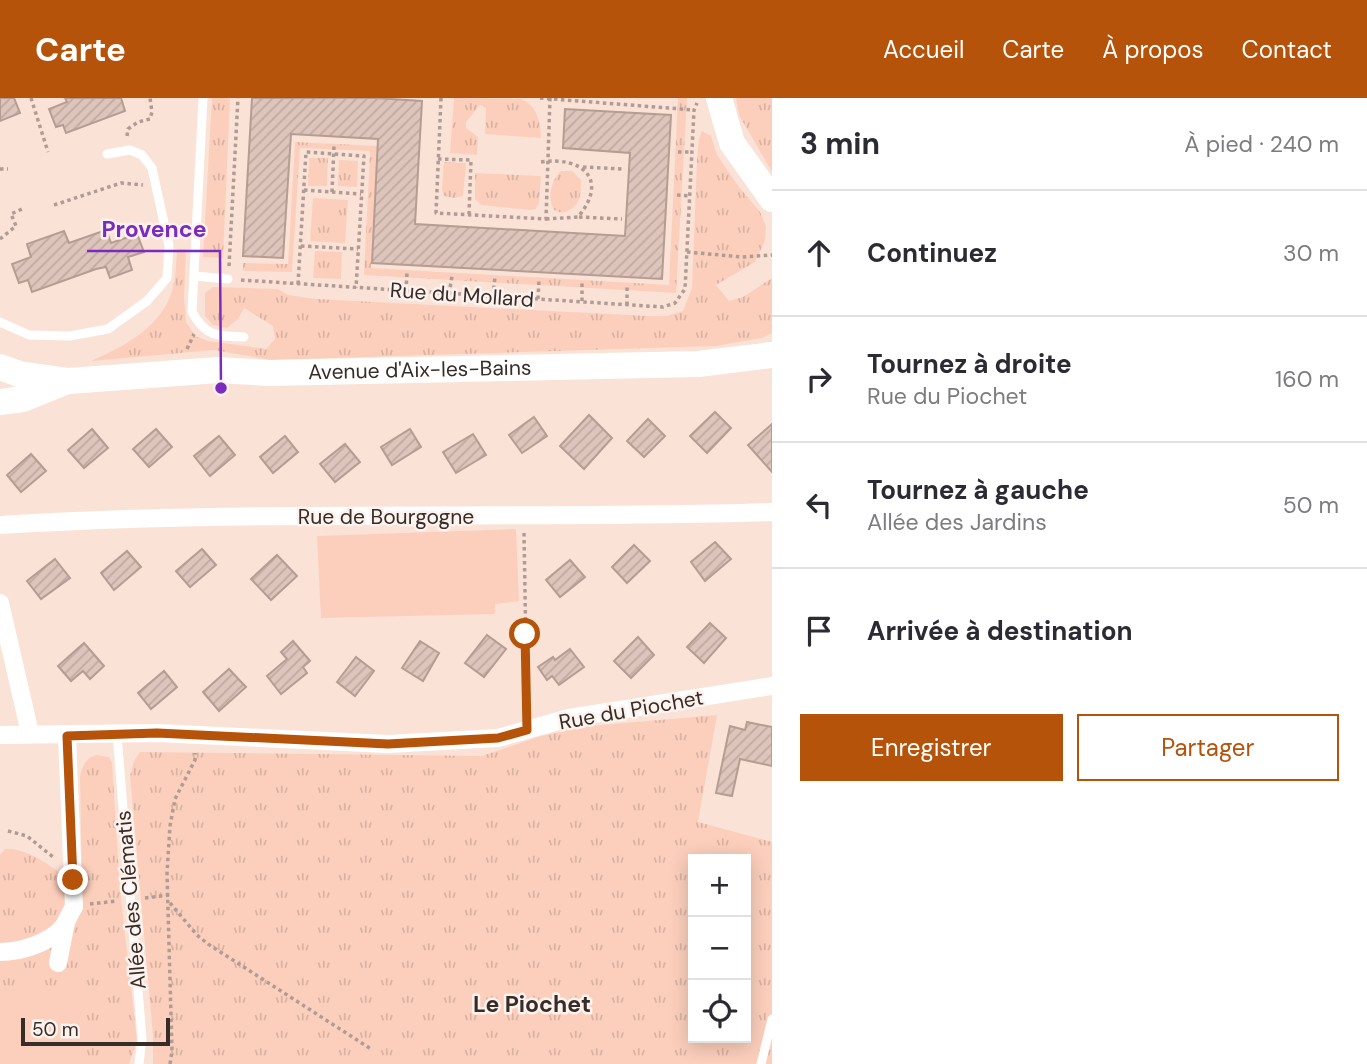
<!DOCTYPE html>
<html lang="fr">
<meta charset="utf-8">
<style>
:root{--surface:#fff;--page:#f7f7f7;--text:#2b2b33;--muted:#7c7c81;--line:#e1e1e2;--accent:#b45309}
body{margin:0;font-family:"DM Sans",sans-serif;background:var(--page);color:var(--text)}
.controls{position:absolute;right:21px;bottom:21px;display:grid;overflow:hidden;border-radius:0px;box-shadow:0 4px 18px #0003}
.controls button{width:63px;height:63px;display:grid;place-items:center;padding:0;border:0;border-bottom:2px solid var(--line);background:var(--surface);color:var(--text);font:35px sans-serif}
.scale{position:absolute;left:21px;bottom:18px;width:149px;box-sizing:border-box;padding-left:7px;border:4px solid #362c28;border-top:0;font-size:19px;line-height:24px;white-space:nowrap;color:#362c28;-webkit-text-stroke:5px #fdf2ee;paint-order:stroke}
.stop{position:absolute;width:21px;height:21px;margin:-16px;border:5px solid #b45309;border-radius:50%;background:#fff}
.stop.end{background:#b45309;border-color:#fff;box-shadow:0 2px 7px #0008}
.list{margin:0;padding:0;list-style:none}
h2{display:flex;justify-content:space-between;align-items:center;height:91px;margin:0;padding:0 28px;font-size:30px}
h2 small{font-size:23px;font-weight:400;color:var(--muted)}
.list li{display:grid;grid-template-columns:46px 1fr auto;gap:21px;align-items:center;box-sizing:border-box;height:126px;padding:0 28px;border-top:2px solid var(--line)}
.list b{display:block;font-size:26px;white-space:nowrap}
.list p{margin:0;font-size:23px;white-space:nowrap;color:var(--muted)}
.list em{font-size:23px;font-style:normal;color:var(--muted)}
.actions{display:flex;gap:14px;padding:21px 28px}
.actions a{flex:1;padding:16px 0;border:2px solid var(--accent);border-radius:0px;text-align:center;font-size:24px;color:var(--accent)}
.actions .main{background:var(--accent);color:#fff}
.icon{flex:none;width:38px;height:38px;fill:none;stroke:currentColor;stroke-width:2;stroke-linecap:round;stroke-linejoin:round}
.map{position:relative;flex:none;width:772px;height:966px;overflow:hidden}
header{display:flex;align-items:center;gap:42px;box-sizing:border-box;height:98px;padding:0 35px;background:var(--accent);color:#fff}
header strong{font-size:33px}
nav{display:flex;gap:38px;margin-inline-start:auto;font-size:24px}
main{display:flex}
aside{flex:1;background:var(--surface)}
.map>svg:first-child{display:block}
</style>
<header>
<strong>Carte</strong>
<nav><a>Accueil</a><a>Carte</a><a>À propos</a><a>Contact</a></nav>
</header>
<main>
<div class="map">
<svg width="772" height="966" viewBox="0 0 772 966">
<defs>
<pattern id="grass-tufts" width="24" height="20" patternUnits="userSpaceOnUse" patternTransform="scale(1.75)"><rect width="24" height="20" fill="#fccfbc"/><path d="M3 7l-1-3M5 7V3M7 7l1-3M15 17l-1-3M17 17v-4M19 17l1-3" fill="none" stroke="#d9b2a2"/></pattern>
<pattern id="building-hatch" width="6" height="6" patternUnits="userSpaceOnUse" patternTransform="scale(1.75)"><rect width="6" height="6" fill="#dec5bb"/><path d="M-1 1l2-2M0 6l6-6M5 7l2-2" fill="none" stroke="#bfa9a1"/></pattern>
</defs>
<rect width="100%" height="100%" fill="#fbe2d7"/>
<g fill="url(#grass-tufts)" fill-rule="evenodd">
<polygon points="212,0 230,0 223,160 203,159"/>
<path d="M 454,0 L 521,1 C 537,7 541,25 541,40 L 485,36 L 486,10 L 480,7 L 466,24 L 466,30 L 478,39 L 477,57 L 450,55 Z"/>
<polygon points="678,0 687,0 676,195 364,177 370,53 300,50 292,174 243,173 243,165 288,166 295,44 378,48 371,170 669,187"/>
<polygon points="736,0 772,0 772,74 739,17"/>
<path d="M 702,33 L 711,38 L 717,57 L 739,89 L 760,114 L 766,128 L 765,143 L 755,164 L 716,187 L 729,203 L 743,199 L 772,180 L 772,235 L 762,240 L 716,248 L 271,262 L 214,252 L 91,263 C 124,249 163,228 173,190 C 176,178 176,164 177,152 L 186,151 L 184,198 L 186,224 L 195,238 L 208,243 L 266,251 L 275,241 L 273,228 L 244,210 L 238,221 L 227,230 L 213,227 L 205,218 L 205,195 L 213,189 L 278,191 L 288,197 L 316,201 L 648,218 L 667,218 L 683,213 L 692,190 L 697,62 L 699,41 Z"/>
<polygon points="309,60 328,60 327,88 308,88"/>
<polygon points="339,62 358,63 357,89 338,88"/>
<polygon points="444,64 466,65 463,98 454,100 444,98 442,91"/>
<path d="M 561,73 L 572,73 L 581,82 C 581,99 580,110 562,115 L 554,112 C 547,100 551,82 561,73 Z"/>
<polygon points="475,75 541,78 539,105 536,111 531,112 481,107 475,101"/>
<polygon points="313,100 348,102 345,145 310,143"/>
<polygon points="315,153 342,154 341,181 313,180"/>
<path d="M 717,617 L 698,724 L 772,744 L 772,966 L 153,966 L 153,938 L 130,678 L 134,663 L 140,654 L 482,658 L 541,638 L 590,628 ZM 693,761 L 746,761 L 746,940 L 693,940 Z"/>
<path d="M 96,657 L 109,659 L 112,665 L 120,791 L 137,943 L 129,966 L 0,966 L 0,757 L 5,751 C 28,748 65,778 82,792 L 80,678 C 83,667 85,661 96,657 Z"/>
</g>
<g fill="#fccfbc">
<polygon points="516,431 519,503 495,506 495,516 321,520 317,438"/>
<polygon points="83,886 88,966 0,966 0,892"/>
</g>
<g fill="url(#building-hatch)" stroke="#b59d93" stroke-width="2">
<polygon points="0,0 14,0 20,15 0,23"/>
<polygon points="65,0 121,0 125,13 66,35 63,27 56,29 49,11 67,4"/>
<polygon points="252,0 376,0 422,3 415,126 625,138 630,55 563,50 565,11 671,17 662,181 372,165 378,41 291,36 283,160 243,158"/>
<polygon points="106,132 111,145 137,136 144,154 128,159 132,172 110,180 106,169 96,171 32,194 28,182 19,185 12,166 31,159 27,146 64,133 69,145"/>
<polygon points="715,314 731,330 707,355 690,338"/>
<polygon points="589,317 612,340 584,371 560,348"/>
<polygon points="534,319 547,338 522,355 509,337"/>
<polygon points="648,321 665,338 644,359 627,343"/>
<polygon points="772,326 772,374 748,347"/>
<polygon points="92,331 108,350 84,370 68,352"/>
<polygon points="156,331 172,349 149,369 133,351"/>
<polygon points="410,331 421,349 392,367 381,349"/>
<polygon points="473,336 486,357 456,375 443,354"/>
<polygon points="219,338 235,357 210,378 194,358"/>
<polygon points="285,338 298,354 273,375 260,359"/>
<polygon points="345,346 360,364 335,384 320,366"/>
<polygon points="31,356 46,373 21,394 7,377"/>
<polygon points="715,444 731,461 705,483 691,464"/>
<polygon points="634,447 650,463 627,485 612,469"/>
<polygon points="202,451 216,467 190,489 176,473"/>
<polygon points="127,453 141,469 114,492 101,475"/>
<polygon points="277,457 297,478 271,502 251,481"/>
<polygon points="55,461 70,480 41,501 27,483"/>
<polygon points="570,462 585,479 560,499 546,482"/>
<polygon points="710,525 726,540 704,565 687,549"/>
<polygon points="487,537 506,551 484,579 465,565"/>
<polygon points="638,539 654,557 631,580 614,563"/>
<polygon points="293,543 310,563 303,569 307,575 281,596 267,578 287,561 281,554"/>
<polygon points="420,543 439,555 423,583 402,570"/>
<polygon points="84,545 104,568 90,581 83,573 71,583 58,568"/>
<polygon points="570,551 584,569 559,587 552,578 547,582 538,569 553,559 555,562"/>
<polygon points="356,559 374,573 355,598 337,584"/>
<polygon points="229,571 246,589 219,613 203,594"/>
<polygon points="164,573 177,589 151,611 138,595"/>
<polygon points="747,624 772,629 772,668 740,661 732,698 716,695 730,628 745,632"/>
</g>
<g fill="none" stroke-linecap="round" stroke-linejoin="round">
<g stroke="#b09c94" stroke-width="3.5" stroke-dasharray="3.5 3.5" stroke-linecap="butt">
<polyline points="31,0 48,54"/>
<polyline points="441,0 436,115 546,121 550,0"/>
<polyline points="540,0 694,12"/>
<polyline points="127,38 128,31 138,24 150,21 152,14 150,0"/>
<polyline points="678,54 692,54"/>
<polyline points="438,61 471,62 469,116"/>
<path d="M 541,64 C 583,58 609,82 578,119 L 546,121"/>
<polyline points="583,69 623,71"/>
<polyline points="0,71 8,71"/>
<polyline points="304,92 361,96"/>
<polyline points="332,94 334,48"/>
<polyline points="677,97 690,98"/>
<polyline points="54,107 121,85 143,87"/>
<polyline points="579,119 622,121"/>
<polyline points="0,141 16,128 11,116 22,111"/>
<polyline points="301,148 358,151"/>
<polyline points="687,154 742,159 772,157"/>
<polyline points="229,168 238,0"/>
<polyline points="241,182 663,209 675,205 685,191 694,12 697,5"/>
<polyline points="298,186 306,54 364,58 356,190"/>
<polyline points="406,193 407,174"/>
<polyline points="449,196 452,178"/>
<polyline points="493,198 495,179"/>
<polyline points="538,201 539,182"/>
<polyline points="582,203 582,184"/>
<polyline points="627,207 627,187"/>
<polyline points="187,251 194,236"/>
<polyline points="524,435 527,612"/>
<polyline points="8,733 27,738 53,759"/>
<polyline points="145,800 169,797"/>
<polyline points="170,805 197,837 208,846 371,951"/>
<polyline points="90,806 117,803"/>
<polyline points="170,966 172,953 167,775 170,728 175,701 195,662 195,655"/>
</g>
<g stroke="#fff" stroke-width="9">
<path d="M 203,0 L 192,214 C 206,239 217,238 244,239"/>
<polyline points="194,178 228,181"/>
<polyline points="0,224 29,237 70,238 108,231 147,203 167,180 169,148 152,70 142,57 130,52 107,56"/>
<polyline points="117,637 142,940 139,966"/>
<polyline points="761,966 772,921"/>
</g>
<g stroke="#fff" stroke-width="18">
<path d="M 0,427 C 257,411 515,422 772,414"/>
<polyline points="0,505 30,635"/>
<polyline points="0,637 157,635 388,646 498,640 569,620 772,588"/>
<path d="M 0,854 C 20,854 50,845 63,829 C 67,823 70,815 74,809 L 67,638"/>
<polyline points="58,865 66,824"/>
</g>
<g stroke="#fff" stroke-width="26">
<polyline points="719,0 732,45 772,101"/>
<path id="s1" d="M 0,269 L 19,276 L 69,283 L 218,272 L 269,275 L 698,266 L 772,257"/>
<polyline points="0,304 23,301 65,284"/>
</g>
</g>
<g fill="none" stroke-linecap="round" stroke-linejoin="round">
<polyline stroke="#b45309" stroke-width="9" points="73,782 67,638 157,635 388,646 498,640 527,632 525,536"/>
</g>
<g text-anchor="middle" stroke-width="5" stroke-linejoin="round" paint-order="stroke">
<g font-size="21" fill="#362c28" stroke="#fdf2ee">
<text transform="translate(462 197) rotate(4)" y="7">Rue du Mollard</text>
<text dy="7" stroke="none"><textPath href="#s1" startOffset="422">Avenue d'Aix-les-Bains</textPath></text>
<text x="386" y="426">Rue de Bourgogne</text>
<text transform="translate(631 612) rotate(-10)" y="7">Rue du Piochet</text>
<text transform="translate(131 802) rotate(-95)" y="7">Allée des Clématis</text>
</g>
<g font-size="23" font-weight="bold" fill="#362c28" stroke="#fdf2ee">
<text x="532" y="914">Le Piochet</text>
</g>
</g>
<path fill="none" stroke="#7b2cbf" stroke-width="2.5" d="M221 290L220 153H87"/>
<circle fill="#7b2cbf" stroke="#fdf2ee" stroke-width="2.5" cx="221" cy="290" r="7"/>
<g font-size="23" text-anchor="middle" font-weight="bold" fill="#7b2cbf" stroke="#fdf2ee" stroke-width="5" stroke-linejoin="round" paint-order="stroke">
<text x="154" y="139">Provence</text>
</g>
</svg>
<div class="controls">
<button>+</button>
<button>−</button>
<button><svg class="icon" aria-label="locate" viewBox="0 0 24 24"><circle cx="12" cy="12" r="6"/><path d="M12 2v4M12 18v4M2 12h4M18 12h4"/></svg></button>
</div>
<div class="scale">50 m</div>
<div class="stop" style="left:525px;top:536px"></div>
<div class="stop end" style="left:73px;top:782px"></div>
</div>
<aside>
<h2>3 min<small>À pied · 240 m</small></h2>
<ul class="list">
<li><svg class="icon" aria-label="ahead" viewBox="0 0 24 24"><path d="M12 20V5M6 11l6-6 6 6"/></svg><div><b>Continuez</b></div><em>30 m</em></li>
<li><svg class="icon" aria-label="right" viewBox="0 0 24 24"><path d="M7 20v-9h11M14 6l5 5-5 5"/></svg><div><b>Tournez à droite</b><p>Rue du Piochet</p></div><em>160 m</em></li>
<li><svg class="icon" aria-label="left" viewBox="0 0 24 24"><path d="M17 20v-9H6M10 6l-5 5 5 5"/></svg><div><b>Tournez à gauche</b><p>Allée des Jardins</p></div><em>50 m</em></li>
<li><svg class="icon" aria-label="arrive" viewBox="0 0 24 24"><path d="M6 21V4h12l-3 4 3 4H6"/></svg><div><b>Arrivée à destination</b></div></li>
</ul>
<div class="actions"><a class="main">Enregistrer</a><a>Partager</a></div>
</aside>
</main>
